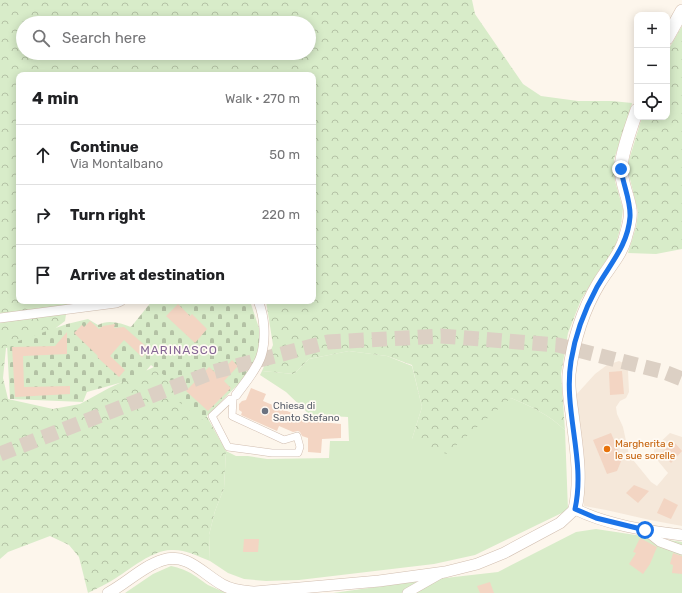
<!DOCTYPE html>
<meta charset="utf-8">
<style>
:root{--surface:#fff;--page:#f6f6f6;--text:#202124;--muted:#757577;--line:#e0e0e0}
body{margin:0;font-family:Rubik,sans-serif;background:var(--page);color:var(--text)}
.controls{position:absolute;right:12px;top:12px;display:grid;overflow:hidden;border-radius:8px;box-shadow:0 2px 10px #0003}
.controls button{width:36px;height:36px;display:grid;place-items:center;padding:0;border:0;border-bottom:1px solid var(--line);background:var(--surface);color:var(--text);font:20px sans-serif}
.stop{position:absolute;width:12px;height:12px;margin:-9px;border:3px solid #1a73e8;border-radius:50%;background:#fff}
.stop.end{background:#1a73e8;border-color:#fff;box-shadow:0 1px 4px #0008}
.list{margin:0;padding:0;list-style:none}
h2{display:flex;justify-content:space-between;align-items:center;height:52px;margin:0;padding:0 16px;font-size:17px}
h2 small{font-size:13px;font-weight:400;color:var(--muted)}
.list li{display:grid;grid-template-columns:26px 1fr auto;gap:12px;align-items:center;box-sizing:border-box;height:60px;padding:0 16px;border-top:1px solid var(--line)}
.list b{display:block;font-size:15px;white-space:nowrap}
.list p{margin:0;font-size:13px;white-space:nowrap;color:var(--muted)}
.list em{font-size:13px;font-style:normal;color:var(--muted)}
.icon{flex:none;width:22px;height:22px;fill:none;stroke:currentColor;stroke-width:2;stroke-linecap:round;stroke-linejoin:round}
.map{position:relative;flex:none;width:682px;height:593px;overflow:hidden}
.search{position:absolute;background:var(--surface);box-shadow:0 2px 10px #0003;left:16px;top:16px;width:300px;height:44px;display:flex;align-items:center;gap:10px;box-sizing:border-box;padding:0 14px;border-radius:22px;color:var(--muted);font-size:15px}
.panel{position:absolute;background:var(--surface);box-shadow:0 2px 10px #0003;left:16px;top:72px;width:300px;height:232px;border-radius:8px}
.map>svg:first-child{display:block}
</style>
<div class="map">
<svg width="682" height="593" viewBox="0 0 682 593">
<defs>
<pattern id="forest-crowns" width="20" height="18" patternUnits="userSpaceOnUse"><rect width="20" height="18" fill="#d8ecc9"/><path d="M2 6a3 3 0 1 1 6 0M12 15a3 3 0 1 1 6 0" fill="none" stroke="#b4c2a5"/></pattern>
<pattern id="cemetery-stones" width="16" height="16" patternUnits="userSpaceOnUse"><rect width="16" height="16" fill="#d8ecc9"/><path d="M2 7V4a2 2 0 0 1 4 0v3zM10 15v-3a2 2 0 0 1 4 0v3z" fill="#b4c2a5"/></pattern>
</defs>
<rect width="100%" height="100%" fill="#fdf6ec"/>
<polygon fill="#f5e8da" points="619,361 626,364 628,371 629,392 626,398 620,401 616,407 617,414 623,427 629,455 651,482 657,486 668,473 654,456 654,448 670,433 682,437 682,526 650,520 606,510 584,506 580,421 576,395 595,374 607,365"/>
<g fill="#d8ecc9">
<path d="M 349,351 L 387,356 L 412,366 L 422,407 L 412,439 L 511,398 C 532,407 548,414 565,430 L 568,510 L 475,555 L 434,564 L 299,580 L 266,581 L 244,579 L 228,573 L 210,561 L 209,535 L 215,511 L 224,488 L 226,451 L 236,456 L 248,456 L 267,459 L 329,458 L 330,441 L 349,441 L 348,417 L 310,415 L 286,392 L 260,375 L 262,371 L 294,374 L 309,359 Z"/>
<polygon points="596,529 682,542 682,593 333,593 419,581 498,572 576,532"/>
<path d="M 171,566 C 189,570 194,575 208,585 C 214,588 220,590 226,593 L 125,593 L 153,574 Z"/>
</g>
<g fill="url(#forest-crowns)" fill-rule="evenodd">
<path d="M 0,0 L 472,0 L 475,14 L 523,84 L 541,96 L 578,101 L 612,101 L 632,103 L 623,134 L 614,159 L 615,181 L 623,209 L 621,225 L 615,248 L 598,272 L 581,300 L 568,333 L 561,374 L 565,430 C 548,414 532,407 511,398 L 446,454 L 412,439 L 422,407 L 412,365 L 387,356 L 349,351 L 309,359 L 294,374 L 262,371 L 273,345 L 266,301 L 313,301 L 313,75 L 19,75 L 19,301 L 68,301 L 65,321 L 48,334 L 6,348 L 3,378 L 8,399 L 53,409 L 80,404 L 109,388 L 154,367 L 171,374 L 206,415 L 226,451 L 224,488 L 215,511 L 209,535 L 210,561 C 198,556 184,549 171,550 C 151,551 132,568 116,578 C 107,584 97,588 88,593 L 79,557 L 69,545 L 50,536 L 8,552 L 0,559 ZM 23,23 L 309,23 L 309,53 L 23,53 Z"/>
<polygon points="682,26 682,249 656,254 628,253 636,227 638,212 628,171 629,160 642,117 667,117 667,52"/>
</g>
<path fill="url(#cemetery-stones)" d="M 152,301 L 250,301 L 260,331 L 263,359 L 206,417 L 202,420 L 174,398 L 179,387 L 151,365 L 141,377 L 87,392 L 83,402 L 10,399 L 7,345 L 67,324 L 88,319 L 98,325 C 108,319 121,323 131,327 Z"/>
<g fill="#f3d5c3">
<polygon points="178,304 190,316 192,314 207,329 195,343 166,316"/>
<polygon points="90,321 99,329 103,326 115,324 114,328 124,327 149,349 142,357 124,340 110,356 125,370 119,377 97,357 98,356 74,333 82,325 84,327"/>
<polygon points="67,332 67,354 23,356 24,387 70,386 70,394 15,397 12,347 55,346"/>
<polygon points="232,360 238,366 224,381 231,388 208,411 186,391 209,367 218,375"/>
<polygon points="622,371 624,394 610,395 609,372"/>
<polygon points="251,388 266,394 263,401 311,421 341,424 341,438 322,439 321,453 308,452 308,438 302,436 300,432 298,431 293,432 279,426 277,431 241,415 242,412 239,410 239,404 242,401 246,400"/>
<polygon points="611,433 622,459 617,471 607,474 593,440"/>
<polygon points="674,442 682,451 671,463 661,453"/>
<polygon points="634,485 649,491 638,503 626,493"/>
<polygon points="664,498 678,505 671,519 657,513"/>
<polygon points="640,538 657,547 650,564 643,574 629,564 636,553 633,552"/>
<polygon points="244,539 259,539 258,552 243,552"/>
<polygon points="673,553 682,556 682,574 672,573 673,565 670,564"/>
<polygon points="490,582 494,593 480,593 477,586"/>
</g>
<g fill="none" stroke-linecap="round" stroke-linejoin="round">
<polyline stroke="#dcd0c4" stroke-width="15" stroke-dasharray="15 8" stroke-linecap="butt" points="0,454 213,372 328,342 441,336 558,345 664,372 682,379"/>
<defs>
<polygon id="pedestrian" points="230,399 233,400 232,416 284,440 297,436 300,447 298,453 272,453 228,447 212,416"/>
<g id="minor">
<polyline points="0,318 116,303 121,301"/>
<path d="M 236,395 C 244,384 257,369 261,356 C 266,340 265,317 258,301"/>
<polyline points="645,530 660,542 682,550"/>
<polyline points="407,593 442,573"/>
</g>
<path id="tertiary" d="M 108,593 C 127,583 143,566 163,560 C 187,552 204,575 223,585 C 233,591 244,591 255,592 L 379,581 L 445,572 L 477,564 L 504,553 L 560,523 L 575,509 C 607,525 647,531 682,535"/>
<g id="secondary">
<polyline points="667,38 682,11"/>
<path d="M 575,509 C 582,478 576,445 572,413 C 570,400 568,387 569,374 C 573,342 582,311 599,283 C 608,268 620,256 625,239 C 627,230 632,219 630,209 C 628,195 621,183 621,168 C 621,154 632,125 637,110"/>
</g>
</defs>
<use href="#pedestrian" stroke="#d1beb0" stroke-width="8"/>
<use href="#minor" stroke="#d1beb0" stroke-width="10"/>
<use href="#tertiary" stroke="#d1beb0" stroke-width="12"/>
<use href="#secondary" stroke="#d6c0b0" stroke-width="14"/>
<use href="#pedestrian" stroke="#fff" stroke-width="7"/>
<use href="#minor" stroke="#fff" stroke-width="9"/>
<use href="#tertiary" stroke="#fff" stroke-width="11"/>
<use href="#secondary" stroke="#fff" stroke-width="13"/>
</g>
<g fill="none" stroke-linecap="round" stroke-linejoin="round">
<path stroke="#1a73e8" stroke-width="5" d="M 621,169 C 623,185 631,201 630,217 C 628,245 610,264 597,287 C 584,311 575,335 571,361 C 563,411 586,460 575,509 L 596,518 L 645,530"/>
</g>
<circle fill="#6b7280" stroke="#fffaf3" stroke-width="1.5" cx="265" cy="411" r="4"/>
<circle fill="#e8710a" stroke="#fffaf3" stroke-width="1.5" cx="607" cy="449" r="4"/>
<g text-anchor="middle" stroke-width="3.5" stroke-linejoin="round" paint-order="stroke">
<g font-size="10" fill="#5b616d" stroke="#fffaf3" text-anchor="start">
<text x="273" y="409">Chiesa di<tspan x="273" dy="12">Santo Stefano</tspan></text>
</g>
<g font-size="10" fill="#c56008" stroke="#fffaf3" text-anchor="start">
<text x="615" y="447">Margherita e<tspan x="615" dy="12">le sue sorelle</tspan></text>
</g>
<g font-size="12" letter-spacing="1" fill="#846695" stroke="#fffaf3">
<text x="179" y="354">MARINASCO</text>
</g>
</g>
</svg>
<div class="controls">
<button>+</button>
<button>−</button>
<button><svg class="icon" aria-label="locate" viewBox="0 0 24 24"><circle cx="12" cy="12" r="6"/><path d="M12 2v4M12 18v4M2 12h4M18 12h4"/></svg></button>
</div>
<div class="stop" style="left:645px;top:530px"></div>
<div class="stop end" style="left:621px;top:169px"></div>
<div class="search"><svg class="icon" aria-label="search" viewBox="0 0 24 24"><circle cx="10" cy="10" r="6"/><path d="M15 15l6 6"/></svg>Search here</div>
<section class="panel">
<h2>4 min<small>Walk · 270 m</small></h2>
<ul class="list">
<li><svg class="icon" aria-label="ahead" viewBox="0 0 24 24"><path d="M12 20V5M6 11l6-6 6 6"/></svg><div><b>Continue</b><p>Via Montalbano</p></div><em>50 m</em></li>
<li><svg class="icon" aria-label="right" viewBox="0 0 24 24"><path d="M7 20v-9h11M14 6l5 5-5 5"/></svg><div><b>Turn right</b></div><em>220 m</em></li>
<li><svg class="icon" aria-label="arrive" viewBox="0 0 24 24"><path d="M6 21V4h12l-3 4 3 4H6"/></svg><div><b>Arrive at destination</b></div></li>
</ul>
</section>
</div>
